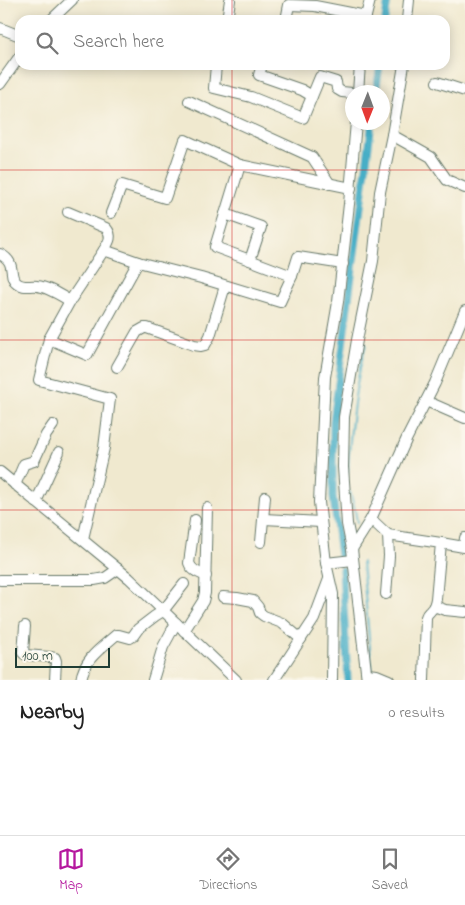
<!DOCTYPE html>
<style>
:root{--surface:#fff;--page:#f2f2f2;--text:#222;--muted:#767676;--line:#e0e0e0;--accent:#b5179e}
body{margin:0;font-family:"Indie Flower",sans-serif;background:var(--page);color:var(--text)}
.compass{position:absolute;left:345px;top:85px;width:45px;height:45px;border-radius:50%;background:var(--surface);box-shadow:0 2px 12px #0003;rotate:181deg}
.scale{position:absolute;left:15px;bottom:12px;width:95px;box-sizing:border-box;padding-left:5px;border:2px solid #1f3d34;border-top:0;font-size:14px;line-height:18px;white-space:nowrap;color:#1f3d34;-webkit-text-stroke:4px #fbf7ec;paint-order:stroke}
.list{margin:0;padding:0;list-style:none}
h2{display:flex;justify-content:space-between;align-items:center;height:65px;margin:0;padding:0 20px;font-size:21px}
h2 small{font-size:16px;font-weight:400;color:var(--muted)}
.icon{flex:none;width:28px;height:28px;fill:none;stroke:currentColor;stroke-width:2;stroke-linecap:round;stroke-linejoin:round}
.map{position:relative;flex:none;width:465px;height:680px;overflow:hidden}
.search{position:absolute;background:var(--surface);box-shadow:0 2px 12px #0003;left:15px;right:15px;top:15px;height:55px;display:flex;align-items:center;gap:12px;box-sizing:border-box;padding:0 18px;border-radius:15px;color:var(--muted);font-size:19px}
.sheet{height:155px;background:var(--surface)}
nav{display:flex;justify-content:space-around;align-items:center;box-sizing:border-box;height:70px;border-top:1px solid var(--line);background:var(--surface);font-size:14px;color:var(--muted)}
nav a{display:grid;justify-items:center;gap:2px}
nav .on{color:var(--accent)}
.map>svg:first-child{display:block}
</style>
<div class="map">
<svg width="465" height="680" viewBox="0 0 465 680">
<rect width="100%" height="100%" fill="#fbf7ec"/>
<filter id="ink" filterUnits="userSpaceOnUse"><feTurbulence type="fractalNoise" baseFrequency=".02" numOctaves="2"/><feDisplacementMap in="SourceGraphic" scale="10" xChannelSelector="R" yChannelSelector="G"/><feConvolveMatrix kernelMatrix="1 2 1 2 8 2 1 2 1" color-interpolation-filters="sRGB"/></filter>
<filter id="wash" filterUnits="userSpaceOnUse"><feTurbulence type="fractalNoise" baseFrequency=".0096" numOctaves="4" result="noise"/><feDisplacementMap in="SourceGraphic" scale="20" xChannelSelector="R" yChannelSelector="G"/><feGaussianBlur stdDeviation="1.12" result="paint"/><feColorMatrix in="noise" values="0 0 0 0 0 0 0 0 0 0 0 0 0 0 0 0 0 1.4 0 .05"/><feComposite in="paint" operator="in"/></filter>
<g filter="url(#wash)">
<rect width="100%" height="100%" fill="#f0e9cf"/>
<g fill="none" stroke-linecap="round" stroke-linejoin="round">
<g stroke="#46aec6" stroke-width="2">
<path d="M 348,473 C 350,429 354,386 366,344"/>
<polyline points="350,492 355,510 357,522"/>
<polyline points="362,562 372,670"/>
</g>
<g stroke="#46aec6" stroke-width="7">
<polyline points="385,20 388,0"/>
<polyline points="376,92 380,65"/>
<polyline points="340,556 333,496 333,422 372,122"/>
<polyline points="342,570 348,680"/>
</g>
</g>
</g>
<g filter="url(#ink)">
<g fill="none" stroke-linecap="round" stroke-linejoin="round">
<defs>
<g id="minor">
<polyline points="51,20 72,0"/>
<polyline points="227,20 230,0"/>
<polyline points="286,20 289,5 315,6 366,16"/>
<polyline points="365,20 370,0"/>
<polyline points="407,20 409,0"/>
<polyline points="0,28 20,36"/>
<polyline points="216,65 214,88 251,97 303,118 320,77 336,82 337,89 342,92 352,93"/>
<polyline points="262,65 259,75 302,90 312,96"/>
<polyline points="437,82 465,91"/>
<polyline points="0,84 20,56"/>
<polyline points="358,92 360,65"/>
<polyline points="189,101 312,157 330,184"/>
<polyline points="392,135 431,157 447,180 465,188"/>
<path d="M 68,212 L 106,228 C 113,236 109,242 104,250"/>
<polyline points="111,213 122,185 165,198 185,140 240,165"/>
<polyline points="225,214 261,227 250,260"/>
<path d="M 0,254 C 18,263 7,276 17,283 C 23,288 30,285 37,286 C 48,287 60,295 70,301 L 104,250 L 138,262"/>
<polyline points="343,264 298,257 292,276 215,247 240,165 351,188"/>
<polyline points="70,301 49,339 39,380 110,399 104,448 83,539"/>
<polyline points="49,339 87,355 138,262 201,278 280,302 292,276"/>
<polyline points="117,367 137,332 144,328 147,328 194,345 201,346 205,345 210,336 225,286"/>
<polyline points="426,401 465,418"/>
<polyline points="0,472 129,578 236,680"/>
<polyline points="15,485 24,464 34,461 46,435 53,425"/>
<polyline points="36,502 59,452"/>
<polyline points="264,519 321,522"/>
<path d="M 371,519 L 388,535 L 441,543 L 436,599 C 435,603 435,607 431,610 C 429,613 427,613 426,617 L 424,680"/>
<path d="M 195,520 L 189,563 C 192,571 199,573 206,576"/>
<polyline points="261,542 265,497"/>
<polyline points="441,543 464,547 465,538"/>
<polyline points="352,549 371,519 407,438 435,383 465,311"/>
<polyline points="326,563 353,560"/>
<polyline points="0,580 94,580 105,578 118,569"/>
<polyline points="386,594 389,556 388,535"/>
<polyline points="223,597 237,598 253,601 258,607 260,613 264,616 282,623 301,639"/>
<polyline points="434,606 445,610 465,612"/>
<polyline points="25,626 23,653 26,655 50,657 55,658 56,661 55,680"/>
<polyline points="184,631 203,601 205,593 207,508"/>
<polyline points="367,674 377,675 389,680"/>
<path d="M 81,680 C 84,659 101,648 116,635 L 119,635 L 130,638 L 133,636 L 138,629 L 155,616 L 163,611 L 184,584"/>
<polyline points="153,680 163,647 176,623"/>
<polyline points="274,680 314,619 329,579"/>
<polyline points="332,680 333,594 326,563 319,502 325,377 338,302 349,204 356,122"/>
<polyline points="367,680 352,549 347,524 343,467 344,417 357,340 373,261 380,192 392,135 404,65"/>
</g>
</defs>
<use href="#minor" stroke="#68796a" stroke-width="12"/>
<use href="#minor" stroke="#fff" stroke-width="10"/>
</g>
</g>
<path fill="none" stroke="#d62828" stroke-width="1" stroke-opacity="0.55" d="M 232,0 L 232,20M 232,65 L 232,680M 0,170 L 465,170M 0,340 L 465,340M 0,510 L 465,510"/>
</svg>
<svg class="compass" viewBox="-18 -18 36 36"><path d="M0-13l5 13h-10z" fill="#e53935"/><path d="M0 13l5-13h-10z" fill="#767676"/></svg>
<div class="scale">100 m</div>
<div class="search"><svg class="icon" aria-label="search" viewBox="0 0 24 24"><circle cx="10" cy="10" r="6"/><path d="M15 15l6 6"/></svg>Search here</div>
</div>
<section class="sheet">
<h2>Nearby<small>0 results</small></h2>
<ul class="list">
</ul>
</section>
<nav>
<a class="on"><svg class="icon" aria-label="map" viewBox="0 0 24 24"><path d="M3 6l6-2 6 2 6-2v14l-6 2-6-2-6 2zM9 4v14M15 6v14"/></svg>Map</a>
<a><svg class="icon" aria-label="directions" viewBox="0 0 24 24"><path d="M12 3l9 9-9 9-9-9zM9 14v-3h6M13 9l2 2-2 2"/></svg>Directions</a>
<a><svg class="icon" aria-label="saved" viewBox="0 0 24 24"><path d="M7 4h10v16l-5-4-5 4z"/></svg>Saved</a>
</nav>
